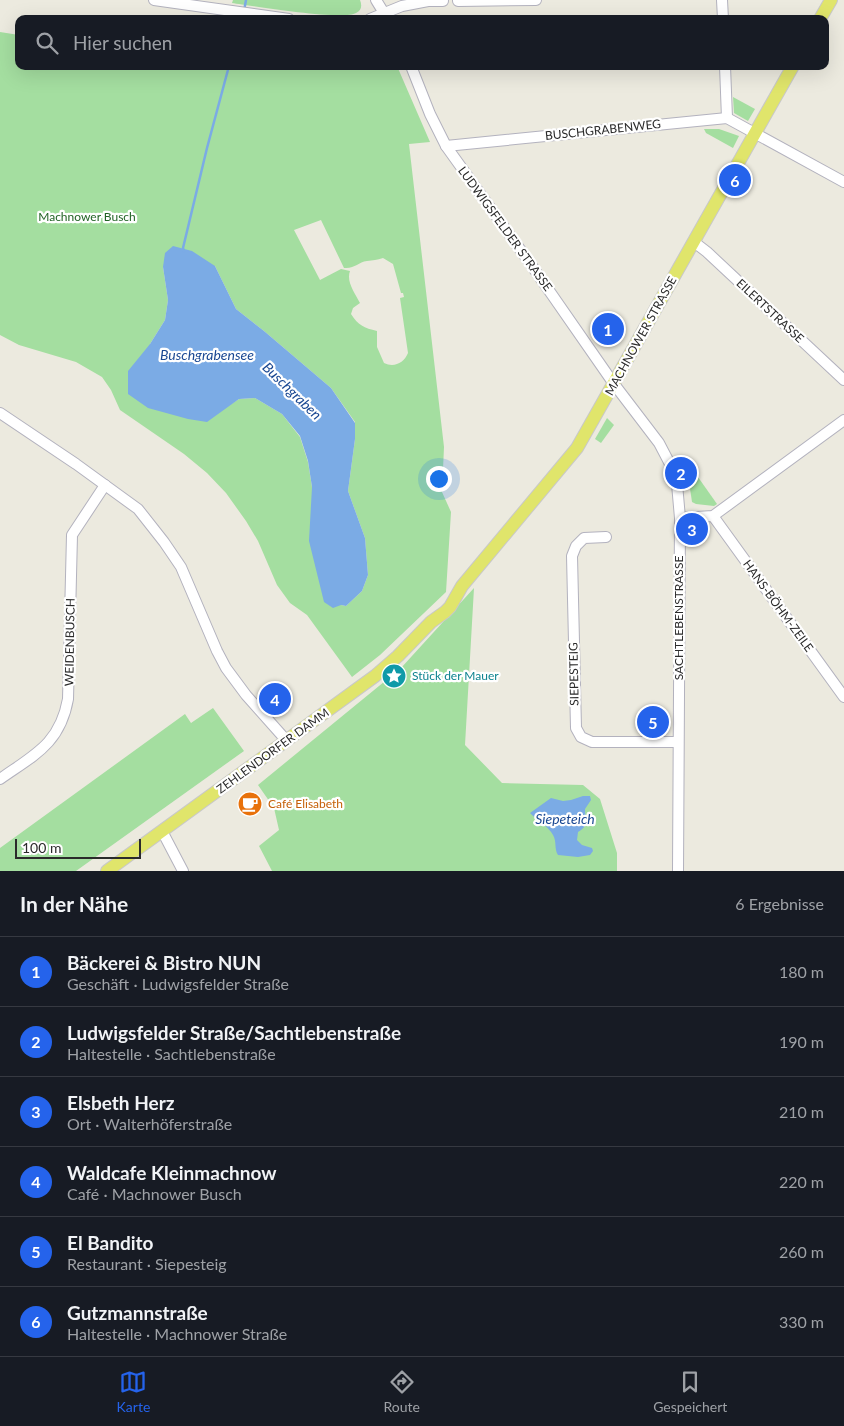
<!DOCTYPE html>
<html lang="de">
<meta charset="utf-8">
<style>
:root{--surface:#171b24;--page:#242831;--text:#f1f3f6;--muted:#9ea1a6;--line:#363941;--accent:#2563eb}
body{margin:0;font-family:Lato,sans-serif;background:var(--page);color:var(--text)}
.scale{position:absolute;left:15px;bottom:12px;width:126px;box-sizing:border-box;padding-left:5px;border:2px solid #2b2b2b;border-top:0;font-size:14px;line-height:18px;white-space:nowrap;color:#2b2b2b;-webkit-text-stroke:4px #fff;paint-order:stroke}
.you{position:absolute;left:438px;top:478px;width:18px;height:18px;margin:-12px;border:4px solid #fff;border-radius:50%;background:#1a73e8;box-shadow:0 0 0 8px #1a73e833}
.badge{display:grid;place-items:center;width:32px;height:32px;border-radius:50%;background:var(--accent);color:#fff;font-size:16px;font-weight:700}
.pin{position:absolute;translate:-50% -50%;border:2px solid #fff;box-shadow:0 1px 5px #0006}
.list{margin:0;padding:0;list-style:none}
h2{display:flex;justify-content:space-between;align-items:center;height:65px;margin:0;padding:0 20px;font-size:21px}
h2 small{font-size:16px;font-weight:400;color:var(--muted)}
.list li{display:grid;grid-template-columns:32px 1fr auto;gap:15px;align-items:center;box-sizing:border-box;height:70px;padding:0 20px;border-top:1px solid var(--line)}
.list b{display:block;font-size:19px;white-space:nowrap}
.list p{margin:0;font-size:16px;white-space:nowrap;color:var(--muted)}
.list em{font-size:16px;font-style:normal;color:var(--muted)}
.icon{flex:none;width:28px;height:28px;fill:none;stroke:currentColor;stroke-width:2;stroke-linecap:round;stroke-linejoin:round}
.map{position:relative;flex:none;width:844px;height:871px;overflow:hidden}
.search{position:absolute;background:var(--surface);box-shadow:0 5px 20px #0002;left:15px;right:15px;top:15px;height:55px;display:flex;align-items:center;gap:12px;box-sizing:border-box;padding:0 18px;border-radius:10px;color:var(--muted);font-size:19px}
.sheet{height:485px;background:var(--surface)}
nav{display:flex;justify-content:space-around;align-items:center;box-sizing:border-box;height:70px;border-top:1px solid var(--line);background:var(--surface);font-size:14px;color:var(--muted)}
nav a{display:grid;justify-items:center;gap:2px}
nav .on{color:var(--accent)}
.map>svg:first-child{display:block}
</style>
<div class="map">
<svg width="844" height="871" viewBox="0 0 844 871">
<rect width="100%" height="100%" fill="#eceadf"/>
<g fill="#a4dea0" fill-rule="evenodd">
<path d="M 233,0 L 360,0 C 362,5 362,10 356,13 C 343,21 253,6 232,3 Z"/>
<path d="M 0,32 L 19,35 L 19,66 L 397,66 L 430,142 L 409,144 L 444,447 L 442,492 L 451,512 L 446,592 L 380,655 L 352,677 L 307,615 L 290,603 L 277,585 L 258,541 L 246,521 L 226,493 L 207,473 L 184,454 L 120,410 L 111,390 L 102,377 L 76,362 L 19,345 L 0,335 ZM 321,220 L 344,268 C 355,269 358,262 367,261 C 373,260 377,260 383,258 L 393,264 L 401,293 L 403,293 L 404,297 L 400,298 L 408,353 C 404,363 394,368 384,363 L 377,347 L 377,331 C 364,328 358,325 351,314 L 353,308 L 360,303 C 355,293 346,282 350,271 L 341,269 L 320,280 L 294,230 ZM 215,266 L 236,309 L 264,331 L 331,388 L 355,422 L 355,439 L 348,491 L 365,538 L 368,575 L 362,591 L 346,606 L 341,605 L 312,505 L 312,487 L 308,462 L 300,437 L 282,414 L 255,398 L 239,399 L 225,408 L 150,344 L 165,320 L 168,300 L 163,267 Z"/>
<polygon points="733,97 755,109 748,121 734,113"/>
<polygon points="704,129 719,129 739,136 733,148 706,133"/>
<polygon points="607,418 614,425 601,443 595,439"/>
<polygon points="693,470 717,504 714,506 696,504 692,502 688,475 689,473"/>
<polygon points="474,588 465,745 502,783 583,785 600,799 617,853 617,871 272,871 259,846 279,830 274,808 258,785 401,668"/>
<polygon points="213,708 244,751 76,871 0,871 0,848 185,714 191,723"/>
</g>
<g fill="#7babe5">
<polygon points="173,246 192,251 215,266 236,309 264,331 331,388 355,423 355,439 348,491 365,538 368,575 362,591 346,606 341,605 333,608 324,602 309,541 312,487 308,461 300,436 282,414 255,398 239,399 207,422 188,419 148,408 128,394 128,371 150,344 165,320 168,300 163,267 165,253"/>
<path d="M 583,796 L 590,796 L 591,800 L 585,809 C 585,820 590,825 578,832 L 577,840 L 582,845 L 592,848 L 593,851 L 590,855 L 578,857 L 558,855 C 554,849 557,842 553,835 C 549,827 537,820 530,813 L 551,798 L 563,801 L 571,800 Z"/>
</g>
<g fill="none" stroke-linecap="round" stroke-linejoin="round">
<g stroke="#7babe5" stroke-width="2.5">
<polyline points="244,11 246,0"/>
<polyline points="184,251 183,248 207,148 229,66"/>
</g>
<defs>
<g id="minor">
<polyline points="154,0 289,19"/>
<polyline points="376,0 387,18"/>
<polyline points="428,0 428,1 443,1"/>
<polyline points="722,0 723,19"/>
<polyline points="458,1 536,0"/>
<polyline points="370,19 402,6 428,1"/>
<polyline points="411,66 430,114 446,146 532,266 614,384 659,443 670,464 677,484 680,518 678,871"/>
<polyline points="725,66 727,118"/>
<polyline points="446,146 727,118 844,182"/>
<polyline points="694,242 707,252 844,380"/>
<polyline points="0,413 76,464 138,509 164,542 181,567 217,651 226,668 246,695 286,740"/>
<polyline points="713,516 844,697"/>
<polyline points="680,518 713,516 844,420"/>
<polyline points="606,537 584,538 576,546 572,556 576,728 581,737 592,742 678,742"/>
<path d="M 0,779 C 34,755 60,744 68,699 L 72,535 L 105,485"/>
<polyline points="162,831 183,871"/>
</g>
<g id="major">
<polyline points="820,19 831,0"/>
<polyline points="107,871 375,676 398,656 431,622 445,612 450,607 462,586 577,448 793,66"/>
</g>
</defs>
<use href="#minor" stroke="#b3b2be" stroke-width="12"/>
<use href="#major" stroke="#c8c8c8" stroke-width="14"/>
<use href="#minor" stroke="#fff" stroke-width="10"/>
<use href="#major" stroke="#e0e56b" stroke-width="12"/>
</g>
<defs>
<symbol id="sight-disc" viewBox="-11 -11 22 22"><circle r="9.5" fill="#0f9aa8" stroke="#fff"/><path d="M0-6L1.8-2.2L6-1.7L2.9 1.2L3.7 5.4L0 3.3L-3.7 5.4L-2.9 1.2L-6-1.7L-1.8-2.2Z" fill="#fff"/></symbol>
<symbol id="cafe-disc" viewBox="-11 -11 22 22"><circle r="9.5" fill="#e8710a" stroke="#fff"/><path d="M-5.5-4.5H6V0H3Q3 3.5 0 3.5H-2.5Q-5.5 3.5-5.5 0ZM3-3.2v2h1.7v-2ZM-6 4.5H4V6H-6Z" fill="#fff"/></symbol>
</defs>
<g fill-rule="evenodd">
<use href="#sight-disc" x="380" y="662" width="28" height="28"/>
<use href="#cafe-disc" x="236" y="790" width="28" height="28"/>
</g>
<g text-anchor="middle" stroke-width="4.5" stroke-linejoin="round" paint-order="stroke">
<g font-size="12" fill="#2b2b2b" stroke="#fff">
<text transform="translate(603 130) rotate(-6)" y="4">BUSCHGRABENWEG</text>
<text transform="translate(505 229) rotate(54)" y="4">LUDWIGSFELDER STRASSE</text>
<text transform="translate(770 311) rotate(43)" y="4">EILERTSTRASSE</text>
<text transform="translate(641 336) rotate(-61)" y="4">MACHNOWER STRASSE</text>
<text transform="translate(778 606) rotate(54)" y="4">HANS-BÖHM-ZEILE</text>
<text transform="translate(679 618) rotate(-90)" y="4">SACHTLEBENSTRASSE</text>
<text transform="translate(70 642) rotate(-89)" y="4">WEIDENBUSCH</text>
<text transform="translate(574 674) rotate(-91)" y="4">SIEPESTEIG</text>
<text transform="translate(273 751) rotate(-36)" y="4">ZEHLENDORFER DAMM</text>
</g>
<g font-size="12" fill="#216325" stroke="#fff">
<text x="87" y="221">Machnower Busch</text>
</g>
<g font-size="12" fill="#0d838f" stroke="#fff" text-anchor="start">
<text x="412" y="680">Stück der Mauer</text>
</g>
<g font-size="12" fill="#c56008" stroke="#fff" text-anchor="start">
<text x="268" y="808">Café Elisabeth</text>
</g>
<g font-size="14" font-style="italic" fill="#194792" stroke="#fff">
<text x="207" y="360">Buschgrabensee</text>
<text transform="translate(292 391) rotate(44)" y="5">Buschgraben</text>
<text x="565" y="824">Siepeteich</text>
</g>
</g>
</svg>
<div class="scale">100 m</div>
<div class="you"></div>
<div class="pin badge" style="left:608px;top:329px">1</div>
<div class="pin badge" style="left:681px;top:473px">2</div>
<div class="pin badge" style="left:692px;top:529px">3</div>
<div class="pin badge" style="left:275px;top:699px">4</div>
<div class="pin badge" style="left:653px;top:722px">5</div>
<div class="pin badge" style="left:735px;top:180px">6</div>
<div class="search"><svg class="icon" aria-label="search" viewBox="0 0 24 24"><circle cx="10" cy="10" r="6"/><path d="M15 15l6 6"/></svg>Hier suchen</div>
</div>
<section class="sheet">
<h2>In der Nähe<small>6 Ergebnisse</small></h2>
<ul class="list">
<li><span class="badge">1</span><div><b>Bäckerei &amp; Bistro NUN</b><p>Geschäft · Ludwigsfelder Straße</p></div><em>180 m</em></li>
<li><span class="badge">2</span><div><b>Ludwigsfelder Straße/Sachtlebenstraße</b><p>Haltestelle · Sachtlebenstraße</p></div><em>190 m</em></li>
<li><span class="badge">3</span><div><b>Elsbeth Herz</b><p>Ort · Walterhöferstraße</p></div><em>210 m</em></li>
<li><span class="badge">4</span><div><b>Waldcafe Kleinmachnow</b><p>Café · Machnower Busch</p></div><em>220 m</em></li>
<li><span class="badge">5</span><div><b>El Bandito</b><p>Restaurant · Siepesteig</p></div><em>260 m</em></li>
<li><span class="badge">6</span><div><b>Gutzmannstraße</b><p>Haltestelle · Machnower Straße</p></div><em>330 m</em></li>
</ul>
</section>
<nav>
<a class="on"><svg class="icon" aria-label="map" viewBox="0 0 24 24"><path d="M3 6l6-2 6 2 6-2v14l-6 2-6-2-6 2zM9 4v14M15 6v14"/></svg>Karte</a>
<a><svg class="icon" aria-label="directions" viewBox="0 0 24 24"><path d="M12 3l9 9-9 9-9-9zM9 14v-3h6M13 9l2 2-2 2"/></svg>Route</a>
<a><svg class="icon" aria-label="saved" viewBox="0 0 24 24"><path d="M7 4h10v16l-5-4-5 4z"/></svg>Gespeichert</a>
</nav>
